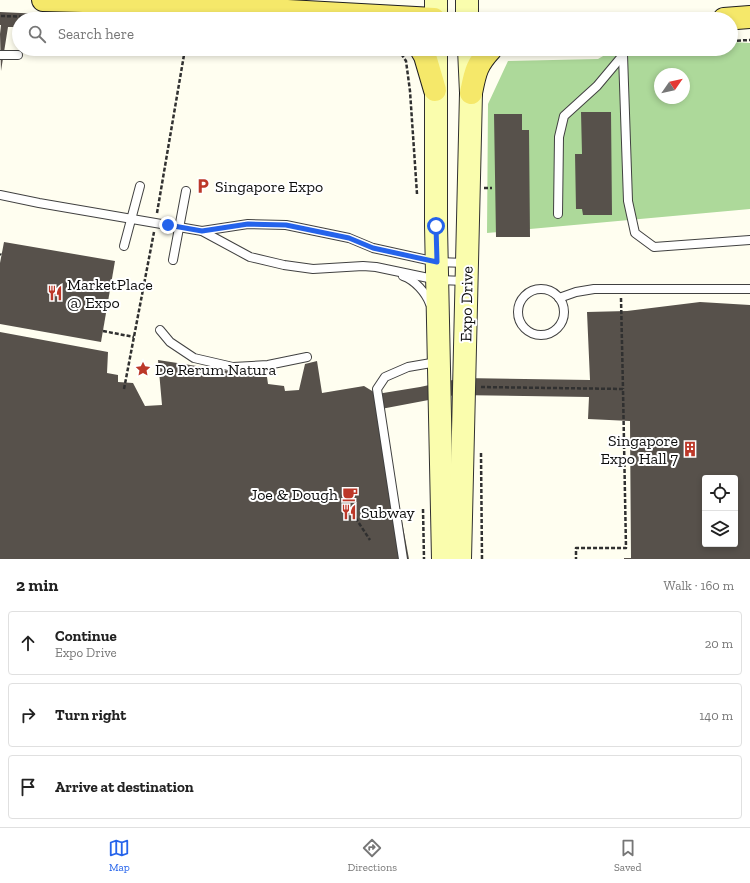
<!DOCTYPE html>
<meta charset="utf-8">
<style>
:root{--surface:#fff;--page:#f6f6f6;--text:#222;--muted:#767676;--line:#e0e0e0;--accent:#2563eb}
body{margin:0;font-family:"Zilla Slab",serif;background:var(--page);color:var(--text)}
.controls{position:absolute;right:12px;bottom:12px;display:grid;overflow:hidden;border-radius:4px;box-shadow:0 2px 6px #0003}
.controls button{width:36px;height:36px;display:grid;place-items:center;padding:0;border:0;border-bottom:1px solid var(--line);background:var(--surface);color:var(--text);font:20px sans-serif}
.compass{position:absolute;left:654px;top:68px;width:36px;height:36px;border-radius:50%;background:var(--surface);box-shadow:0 2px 6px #0003;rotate:56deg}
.stop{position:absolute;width:12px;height:12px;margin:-9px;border:3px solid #2563eb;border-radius:50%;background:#fff}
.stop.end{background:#2563eb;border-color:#fff;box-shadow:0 1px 4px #0008}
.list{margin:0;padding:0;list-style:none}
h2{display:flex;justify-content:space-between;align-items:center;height:52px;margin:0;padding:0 16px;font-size:17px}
h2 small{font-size:13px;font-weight:400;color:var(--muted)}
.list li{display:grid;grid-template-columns:26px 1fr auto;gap:12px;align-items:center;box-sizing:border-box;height:64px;margin:0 8px 8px;padding:0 8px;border:1px solid var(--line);border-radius:4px}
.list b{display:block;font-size:15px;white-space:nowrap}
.list p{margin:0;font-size:13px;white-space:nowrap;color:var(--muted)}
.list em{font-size:13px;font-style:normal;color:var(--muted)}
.icon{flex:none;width:22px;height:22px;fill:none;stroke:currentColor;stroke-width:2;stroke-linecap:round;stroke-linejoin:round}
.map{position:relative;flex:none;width:750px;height:559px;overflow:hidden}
.search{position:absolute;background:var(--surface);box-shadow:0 2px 6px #0003;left:12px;right:12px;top:12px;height:44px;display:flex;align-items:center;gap:10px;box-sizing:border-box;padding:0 14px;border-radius:22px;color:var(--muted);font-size:15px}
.sheet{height:268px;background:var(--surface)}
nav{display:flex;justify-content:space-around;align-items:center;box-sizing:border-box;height:56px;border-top:1px solid var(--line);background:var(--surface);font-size:11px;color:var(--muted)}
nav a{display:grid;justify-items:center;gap:2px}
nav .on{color:var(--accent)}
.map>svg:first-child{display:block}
</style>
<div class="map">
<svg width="750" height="559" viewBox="0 0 750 559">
<rect width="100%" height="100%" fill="#fffef0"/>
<path fill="#add99a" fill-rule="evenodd" d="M 731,42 L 750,43 L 750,209 L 487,233 L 488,104 L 508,61 L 598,59 L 615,49 L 731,49 ZM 660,74 L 684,74 L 684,98 L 660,98 Z"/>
<g fill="#57514b" fill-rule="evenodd">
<polygon points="0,12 42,14 42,19 19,19 19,27 8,27 1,71 0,34 1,25 0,25"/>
<polygon points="581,112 611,112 612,215 583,215 582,209 576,209 575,154 582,154"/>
<polygon points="494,114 522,114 522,130 529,130 530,237 496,237"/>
<polygon points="4,242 115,261 101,342 0,324 0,263"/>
<path d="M 700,302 L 750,305 L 750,559 L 624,559 L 624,558 L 631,558 L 630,421 L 588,419 L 589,397 L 455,395 L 381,409 L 409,559 L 0,559 L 0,332 L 108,352 L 107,373 L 118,375 L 118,382 L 133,383 L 145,406 L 162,405 L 158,360 L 267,377 L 268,384 L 284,386 L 285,391 L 299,390 L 305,364 L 317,361 L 322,393 L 364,386 L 377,394 L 420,387 L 462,378 L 590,380 L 587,312 L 627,311 ZM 705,478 L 735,478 L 735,544 L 705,544 Z"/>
</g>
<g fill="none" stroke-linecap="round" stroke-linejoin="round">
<defs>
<g id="lane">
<polyline points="625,49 623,55 628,201 635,233 654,247 750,240"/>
<polyline points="0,55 18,55"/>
<polyline points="0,195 39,203 202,231 250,257 284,265 313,269 363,266 376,267 438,280 466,281"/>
<polyline points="558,214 559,137 564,116 597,86 623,55"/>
<polyline points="202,231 248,224 286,225 349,238 373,248 437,262 466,263"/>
<polyline points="124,246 140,186"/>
<polyline points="173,260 186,191"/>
<path d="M 403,276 C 415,280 426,293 430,304"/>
<circle cx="541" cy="312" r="23"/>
<polyline points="559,298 576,292 594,289 750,289"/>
<polyline points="160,330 170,342 194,358 233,367 268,365 307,357"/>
<polyline points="403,559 377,389 385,377 408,367 437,362"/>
</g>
<g id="secondary">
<polyline points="436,0 436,19"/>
<polyline points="467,0 467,19"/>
<polyline points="436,49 436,226 443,559"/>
<polyline points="460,559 471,93 469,49"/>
</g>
<g id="primary">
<polyline points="43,0 123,2 434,19"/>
<polyline points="724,19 750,17"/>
<polyline points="421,49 425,56 435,90"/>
<path d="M 471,93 C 475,73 476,65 491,49"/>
</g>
</defs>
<use href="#lane" stroke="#414141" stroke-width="10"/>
<use href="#secondary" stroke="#303030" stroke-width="24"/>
<use href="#primary" stroke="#1f1f1f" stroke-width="24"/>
<g stroke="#303030" stroke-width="2.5" stroke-dasharray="4 2" stroke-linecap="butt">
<polyline points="1,16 39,17"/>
<polyline points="731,41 750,40"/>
<polyline points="398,49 406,61 410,91 417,194"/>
<polyline points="484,188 492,188"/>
<polyline points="157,213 185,49"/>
<polyline points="0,254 1,255"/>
<polyline points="621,298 623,389"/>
<polyline points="103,331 134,337"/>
<polyline points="481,387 623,389 626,548 576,548 576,559"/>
<polyline points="124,389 154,232"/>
<polyline points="481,453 482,559"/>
<polyline points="349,508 370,540"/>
<polyline points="423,509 424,559"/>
</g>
<use href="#lane" stroke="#fff" stroke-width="8"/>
<use href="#secondary" stroke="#fafdad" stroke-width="22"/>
<use href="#primary" stroke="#f5e86a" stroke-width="22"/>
</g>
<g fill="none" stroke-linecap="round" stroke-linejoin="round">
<polyline stroke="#2563eb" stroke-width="5" points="168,225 202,231 248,224 286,225 349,238 373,248 437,262 436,226"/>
</g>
<defs>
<symbol id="parking-bare" viewBox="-9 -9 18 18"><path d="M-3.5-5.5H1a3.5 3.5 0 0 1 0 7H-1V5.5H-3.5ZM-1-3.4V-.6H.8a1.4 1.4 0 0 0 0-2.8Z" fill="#bc3829" stroke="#fff" stroke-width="2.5" paint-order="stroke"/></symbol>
<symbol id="restaurant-bare" viewBox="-9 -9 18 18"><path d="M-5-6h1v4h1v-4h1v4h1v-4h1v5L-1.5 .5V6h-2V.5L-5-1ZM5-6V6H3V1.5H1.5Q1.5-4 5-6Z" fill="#bc3829" stroke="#fff" stroke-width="2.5" paint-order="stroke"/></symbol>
<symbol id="sight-bare" viewBox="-9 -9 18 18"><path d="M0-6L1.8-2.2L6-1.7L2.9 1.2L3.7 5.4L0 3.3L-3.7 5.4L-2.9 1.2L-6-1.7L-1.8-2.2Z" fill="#bc3829" stroke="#fff" stroke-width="2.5" paint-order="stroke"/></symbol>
<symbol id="building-bare" viewBox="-9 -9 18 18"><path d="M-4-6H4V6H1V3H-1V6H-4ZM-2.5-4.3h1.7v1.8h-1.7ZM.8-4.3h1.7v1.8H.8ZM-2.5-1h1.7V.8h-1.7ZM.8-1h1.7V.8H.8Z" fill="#bc3829" stroke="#fff" stroke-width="2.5" paint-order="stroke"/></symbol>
<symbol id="cafe-bare" viewBox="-9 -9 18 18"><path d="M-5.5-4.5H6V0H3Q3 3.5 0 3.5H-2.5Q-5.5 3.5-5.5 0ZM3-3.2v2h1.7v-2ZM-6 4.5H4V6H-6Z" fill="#bc3829" stroke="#fff" stroke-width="2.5" paint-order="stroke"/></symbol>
</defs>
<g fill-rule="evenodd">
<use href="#parking-bare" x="192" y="175" width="22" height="22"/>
<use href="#restaurant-bare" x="44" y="282" width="22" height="22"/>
<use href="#sight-bare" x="132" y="358" width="22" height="22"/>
<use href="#building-bare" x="679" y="438" width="22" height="22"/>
<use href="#cafe-bare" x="339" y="483" width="22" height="22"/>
<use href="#restaurant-bare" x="338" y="501" width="22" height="22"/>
</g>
<g text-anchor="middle" stroke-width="4" stroke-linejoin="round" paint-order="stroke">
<g font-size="16" fill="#0e0e0e" stroke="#fff" text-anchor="start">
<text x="215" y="192">Singapore Expo</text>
<text x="67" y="290">MarketPlace<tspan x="67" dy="18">@ Expo</tspan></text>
<text x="155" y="375">De Rerum Natura</text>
<text x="678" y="446" text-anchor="end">Singapore<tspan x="678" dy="18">Expo Hall 7</tspan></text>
<text x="338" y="500" text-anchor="end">Joe &amp; Dough</text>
<text x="361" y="518">Subway</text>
</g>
<g font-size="16" fill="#0e0e0e" stroke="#fff">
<text transform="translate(466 304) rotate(-89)" y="6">Expo Drive</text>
</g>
</g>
</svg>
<div class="controls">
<button><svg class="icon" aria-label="locate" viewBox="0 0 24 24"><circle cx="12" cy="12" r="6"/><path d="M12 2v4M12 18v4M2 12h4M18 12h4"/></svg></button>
<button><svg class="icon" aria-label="layers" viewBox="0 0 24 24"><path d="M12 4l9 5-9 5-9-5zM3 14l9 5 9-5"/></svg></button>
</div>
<svg class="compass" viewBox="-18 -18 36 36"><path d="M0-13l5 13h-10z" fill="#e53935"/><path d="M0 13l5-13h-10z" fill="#767676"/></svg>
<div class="stop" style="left:436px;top:226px"></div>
<div class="stop end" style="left:168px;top:225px"></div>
<div class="search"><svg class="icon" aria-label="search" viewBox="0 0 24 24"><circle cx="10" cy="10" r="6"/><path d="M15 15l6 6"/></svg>Search here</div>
</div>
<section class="sheet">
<h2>2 min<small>Walk · 160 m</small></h2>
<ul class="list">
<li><svg class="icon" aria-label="ahead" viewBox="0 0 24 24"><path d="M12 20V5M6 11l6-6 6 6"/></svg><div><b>Continue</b><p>Expo Drive</p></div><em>20 m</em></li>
<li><svg class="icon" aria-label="right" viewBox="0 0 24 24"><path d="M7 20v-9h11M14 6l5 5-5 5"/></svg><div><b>Turn right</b></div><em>140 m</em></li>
<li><svg class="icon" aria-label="arrive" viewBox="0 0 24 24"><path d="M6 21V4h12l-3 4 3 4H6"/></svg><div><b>Arrive at destination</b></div></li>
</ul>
</section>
<nav>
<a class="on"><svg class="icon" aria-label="map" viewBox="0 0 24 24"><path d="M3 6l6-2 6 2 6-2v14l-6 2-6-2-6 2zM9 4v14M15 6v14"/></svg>Map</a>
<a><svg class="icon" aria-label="directions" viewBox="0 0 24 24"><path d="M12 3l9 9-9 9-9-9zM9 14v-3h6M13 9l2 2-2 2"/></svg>Directions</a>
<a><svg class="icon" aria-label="saved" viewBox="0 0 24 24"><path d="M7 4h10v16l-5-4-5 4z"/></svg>Saved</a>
</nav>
